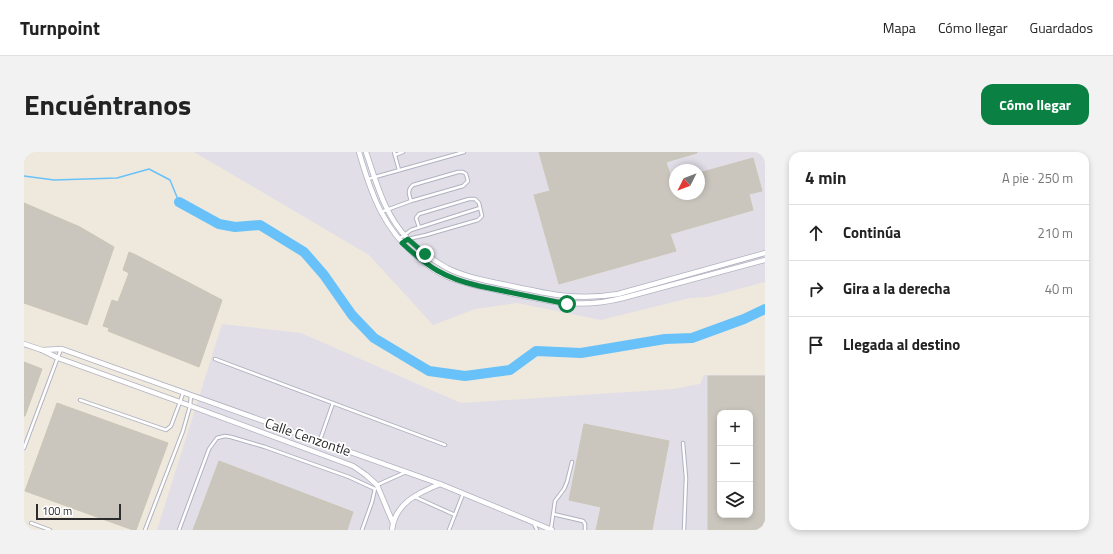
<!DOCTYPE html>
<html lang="es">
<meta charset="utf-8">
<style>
:root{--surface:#fff;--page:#f2f2f2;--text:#222;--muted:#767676;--line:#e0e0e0;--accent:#0b8043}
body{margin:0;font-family:"Titillium Web",sans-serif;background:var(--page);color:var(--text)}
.controls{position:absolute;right:12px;bottom:12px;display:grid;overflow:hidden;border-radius:8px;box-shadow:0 2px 6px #0003}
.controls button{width:36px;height:36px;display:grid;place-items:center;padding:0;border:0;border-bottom:1px solid var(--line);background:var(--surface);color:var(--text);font:20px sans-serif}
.compass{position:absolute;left:645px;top:12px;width:36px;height:36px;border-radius:50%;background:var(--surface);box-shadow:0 2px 6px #0003;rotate:228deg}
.scale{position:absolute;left:12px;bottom:10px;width:85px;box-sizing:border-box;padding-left:4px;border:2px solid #2c2c2c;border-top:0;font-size:11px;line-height:14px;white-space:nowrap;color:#2c2c2c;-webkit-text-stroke:3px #fff;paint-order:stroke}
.stop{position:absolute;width:12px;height:12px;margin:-9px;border:3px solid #0b8043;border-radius:50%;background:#fff}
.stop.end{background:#0b8043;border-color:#fff;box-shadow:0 1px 4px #0008}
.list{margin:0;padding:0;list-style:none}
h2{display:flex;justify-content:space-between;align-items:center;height:52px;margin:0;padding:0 16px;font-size:17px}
h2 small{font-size:13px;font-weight:400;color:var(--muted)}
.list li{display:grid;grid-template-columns:26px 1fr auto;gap:12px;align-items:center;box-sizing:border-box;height:56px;padding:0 16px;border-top:1px solid var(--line)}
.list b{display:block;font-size:15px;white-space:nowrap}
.list em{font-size:13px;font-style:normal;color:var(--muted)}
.icon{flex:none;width:22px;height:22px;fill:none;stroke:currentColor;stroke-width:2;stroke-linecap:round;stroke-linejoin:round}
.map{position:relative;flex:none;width:741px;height:378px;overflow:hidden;border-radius:12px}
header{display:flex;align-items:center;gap:24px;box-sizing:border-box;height:56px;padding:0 20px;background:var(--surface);border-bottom:1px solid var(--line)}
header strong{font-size:19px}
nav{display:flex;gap:22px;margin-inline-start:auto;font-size:14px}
.intro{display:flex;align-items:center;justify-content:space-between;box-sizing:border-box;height:96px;padding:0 24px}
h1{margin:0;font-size:28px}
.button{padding:10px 18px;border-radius:12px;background:var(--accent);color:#fff;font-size:14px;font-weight:700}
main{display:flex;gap:24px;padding:0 24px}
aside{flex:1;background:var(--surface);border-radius:12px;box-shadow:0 2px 6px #0003}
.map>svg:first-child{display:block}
</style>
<header>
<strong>Turnpoint</strong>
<nav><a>Mapa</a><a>Cómo llegar</a><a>Guardados</a></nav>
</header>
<div class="intro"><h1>Encuéntranos</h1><a class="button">Cómo llegar</a></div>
<main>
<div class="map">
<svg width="741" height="378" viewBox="0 0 741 378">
<rect width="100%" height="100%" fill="#efe9dd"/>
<g fill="#e1dee7" fill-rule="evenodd">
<path d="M 170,0 L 741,0 L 741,130 L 684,145 L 666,146 L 577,168 L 493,151 L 451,157 L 409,173 L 345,103 ZM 651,18 L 675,18 L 675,42 L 651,42 Z"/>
<path d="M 198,172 L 277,181 L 437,251 L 649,237 L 676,232 L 680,223 L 741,223 L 741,378 L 133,378 ZM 696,261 L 726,261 L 726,363 L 696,363 Z"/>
</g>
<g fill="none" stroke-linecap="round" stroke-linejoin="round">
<polyline stroke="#68c2f9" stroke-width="1.5" points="0,24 30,28 93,26 125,17 146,28 155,50"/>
<polyline stroke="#68c2f9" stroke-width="10" points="155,50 195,72 211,75 236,73 280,100 300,123 328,163 350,186 405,219 441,224 486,218 512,199 557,201 641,187 668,186 720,167 741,157"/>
</g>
<g fill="#cac6bd" stroke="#cac6b6" fill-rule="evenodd">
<polygon points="515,0 673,0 673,1 642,10 648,29 651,28 651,42 675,42 675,21 729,6 738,39 725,42 729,58 646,82 652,99 535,132 510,43 526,39"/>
<polygon points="0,51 56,75 90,95 63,173 0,151"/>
<polygon points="105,100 112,103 198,148 175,215 84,179 85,176 79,174 88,148 94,150 105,121 99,118"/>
<polygon points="0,210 18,217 1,264 0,264"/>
<path d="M 684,224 L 741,224 L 741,378 L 684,378 ZM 696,261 L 726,261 L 726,363 L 696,363 Z"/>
<polygon points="33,251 144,291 112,378 109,378 1,339"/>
<polygon points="560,272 645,289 628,378 572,378 577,355 545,348"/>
<polygon points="195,309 329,360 323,378 169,378"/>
</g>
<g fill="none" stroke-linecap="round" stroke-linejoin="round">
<defs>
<g id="lane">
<polyline points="370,0 375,18"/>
<polyline points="371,3 379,0"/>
<polyline points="344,27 440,0"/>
<path d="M 357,60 L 387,49 L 439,34 L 444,29 L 442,22 L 439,20 L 434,20 L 389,33 C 383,38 385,42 387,49"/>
<polyline points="375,87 387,78 456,56"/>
<polyline points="378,91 384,87 402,83 454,68 458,64 455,51 451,47 445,47 395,62 392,66 395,75"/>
<polyline points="191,207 421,293"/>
<polyline points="56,248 142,278 147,274 156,250 159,241"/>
<polyline points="296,288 309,251"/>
<polyline points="659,291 662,326 660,378"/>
<polyline points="0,296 37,197"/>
<polyline points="353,333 382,320"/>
<polyline points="391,345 431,363"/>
<polyline points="529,362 559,369 561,372 561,378"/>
<polyline points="7,371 26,378"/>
<polyline points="510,372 513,378"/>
<polyline points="527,377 531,349 540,337 543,330 548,310"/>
<polyline points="121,378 159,279 166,254 167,243"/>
<polyline points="155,378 185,297 193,286 201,284 207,285 241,295 325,325 351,337"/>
<polyline points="338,378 348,350 351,337"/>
<polyline points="425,378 439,342"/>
</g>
<g id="street">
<path d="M 335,0 C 347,42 360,79 396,107 C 404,114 414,121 424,125 C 438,131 453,134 468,137 C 489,142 510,146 531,150 C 554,153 576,152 599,146 L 741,108"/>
<path d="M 342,0 C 352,30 361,64 384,87 C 395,98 409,108 423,116 C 441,125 463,129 483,133 C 524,142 553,149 594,142 L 741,101"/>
<polyline points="0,192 18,198 34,206 156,250 329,314 342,323 353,333 369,371"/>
<polyline points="18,198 38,197 416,332 528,378"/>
<path d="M 368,378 C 371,351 394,341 416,332"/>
</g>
</defs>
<use href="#lane" stroke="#b1b2c1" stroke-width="4.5"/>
<use href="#street" stroke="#b1b2c1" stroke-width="6"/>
<use href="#lane" stroke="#fff" stroke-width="2.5"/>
<use href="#street" stroke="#fff" stroke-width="4.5"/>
</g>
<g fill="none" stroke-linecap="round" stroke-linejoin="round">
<path stroke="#0b8043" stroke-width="5" d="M 401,102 L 384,87 L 378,91 C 404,115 420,126 455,134 L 543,152"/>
</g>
<g text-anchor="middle" stroke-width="3.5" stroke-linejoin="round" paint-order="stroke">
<g font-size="14" fill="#2c2c2c" stroke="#fff">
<text transform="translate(284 285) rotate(19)" y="5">Calle Cenzontle</text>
</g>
</g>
</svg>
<div class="controls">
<button>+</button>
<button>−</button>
<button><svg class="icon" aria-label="layers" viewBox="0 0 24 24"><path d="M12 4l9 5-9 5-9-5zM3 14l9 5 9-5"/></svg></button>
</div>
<svg class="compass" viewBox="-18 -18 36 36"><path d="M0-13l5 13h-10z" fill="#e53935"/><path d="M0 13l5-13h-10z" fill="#767676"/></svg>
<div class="scale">100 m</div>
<div class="stop" style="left:543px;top:152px"></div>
<div class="stop end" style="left:401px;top:102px"></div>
</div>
<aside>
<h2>4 min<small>A pie · 250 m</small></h2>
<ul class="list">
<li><svg class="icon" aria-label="ahead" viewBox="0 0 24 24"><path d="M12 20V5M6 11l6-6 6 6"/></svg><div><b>Continúa</b></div><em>210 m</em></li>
<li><svg class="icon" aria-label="right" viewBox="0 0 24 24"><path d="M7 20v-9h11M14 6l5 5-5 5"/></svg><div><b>Gira a la derecha</b></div><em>40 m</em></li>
<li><svg class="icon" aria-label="arrive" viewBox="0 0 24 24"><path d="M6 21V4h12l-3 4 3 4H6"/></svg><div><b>Llegada al destino</b></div></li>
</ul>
</aside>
</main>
